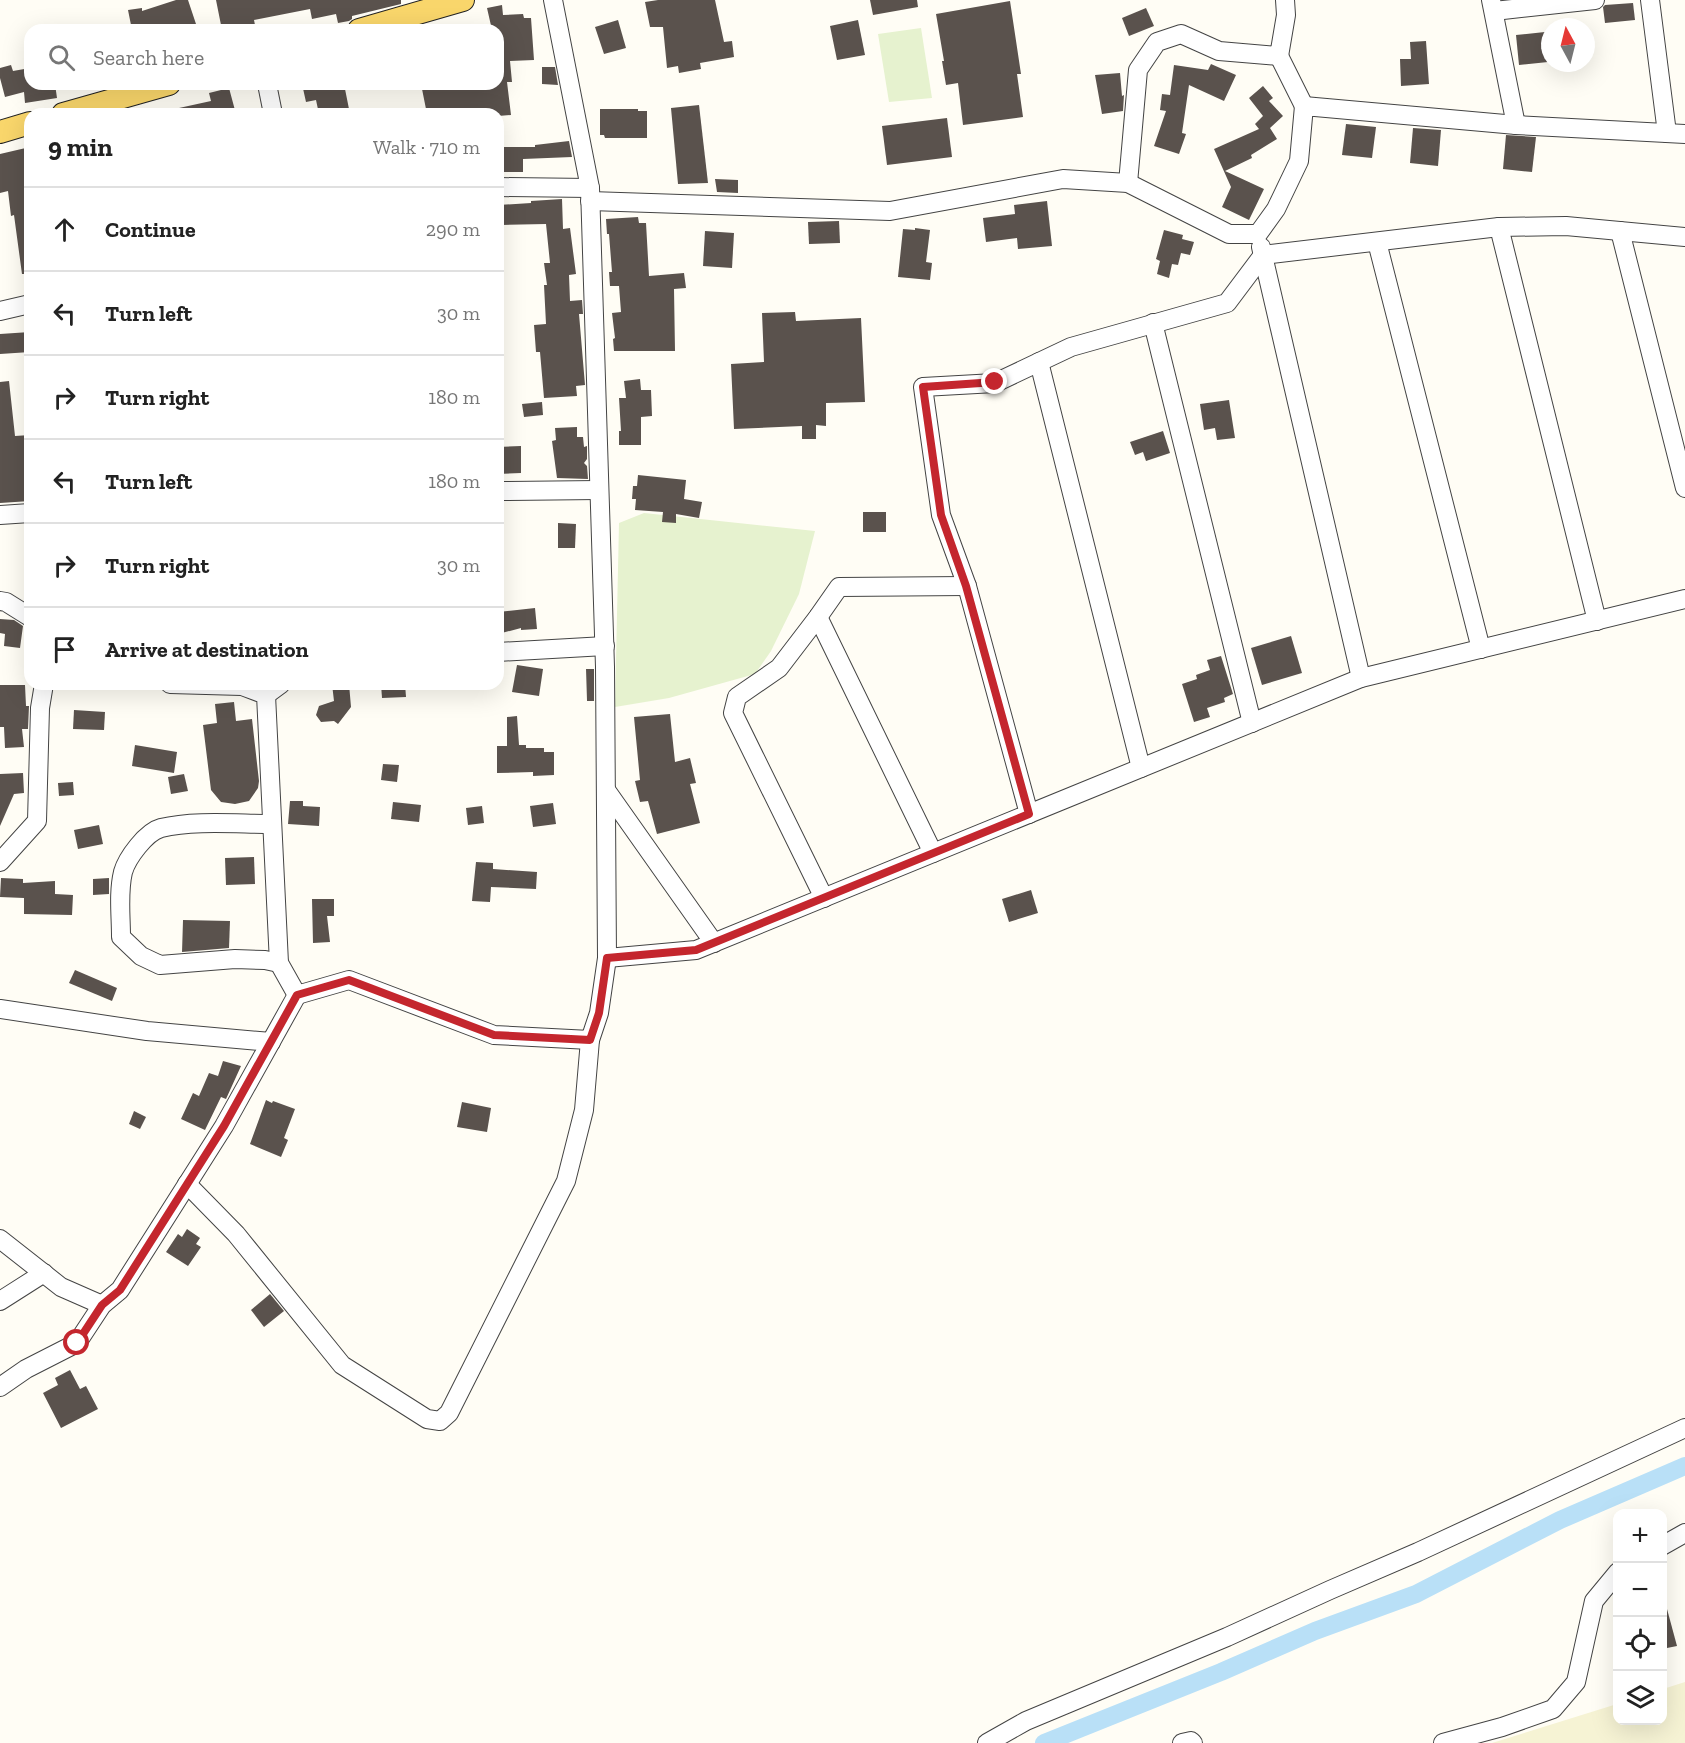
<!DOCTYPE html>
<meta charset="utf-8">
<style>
:root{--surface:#fff;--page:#f2f2f2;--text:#222;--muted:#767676;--line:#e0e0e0}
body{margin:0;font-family:"Zilla Slab",serif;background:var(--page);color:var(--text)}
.controls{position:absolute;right:18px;bottom:18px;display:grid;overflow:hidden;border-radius:12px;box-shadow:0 6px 24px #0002}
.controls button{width:54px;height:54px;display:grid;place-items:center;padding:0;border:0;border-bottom:2px solid var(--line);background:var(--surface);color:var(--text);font:30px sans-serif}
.compass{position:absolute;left:1541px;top:18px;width:54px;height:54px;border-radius:50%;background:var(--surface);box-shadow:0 6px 24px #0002;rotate:353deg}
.stop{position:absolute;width:18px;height:18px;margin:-14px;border:4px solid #c4262e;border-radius:50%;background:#fff}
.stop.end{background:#c4262e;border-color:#fff;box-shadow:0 2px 6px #0008}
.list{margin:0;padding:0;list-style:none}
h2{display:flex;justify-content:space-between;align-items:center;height:78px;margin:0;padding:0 24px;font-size:26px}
h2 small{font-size:20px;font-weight:400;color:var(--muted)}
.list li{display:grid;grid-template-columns:39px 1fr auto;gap:18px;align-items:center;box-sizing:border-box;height:84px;padding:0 24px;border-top:2px solid var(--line)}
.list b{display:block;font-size:22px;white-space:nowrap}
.list em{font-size:20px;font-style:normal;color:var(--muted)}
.icon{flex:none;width:33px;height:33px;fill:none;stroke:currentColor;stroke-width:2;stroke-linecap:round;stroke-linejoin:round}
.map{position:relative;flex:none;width:1685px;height:1743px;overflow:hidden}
.search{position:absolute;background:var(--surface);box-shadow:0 6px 24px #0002;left:24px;top:24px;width:480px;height:66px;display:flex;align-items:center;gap:15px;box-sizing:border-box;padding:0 21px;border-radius:18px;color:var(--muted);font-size:22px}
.panel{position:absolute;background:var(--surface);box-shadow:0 6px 24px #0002;left:24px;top:108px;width:480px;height:582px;border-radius:18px}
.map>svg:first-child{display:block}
</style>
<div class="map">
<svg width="1685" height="1743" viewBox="0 0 1685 1743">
<rect width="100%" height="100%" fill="#fffdf5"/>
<polygon fill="#f6f3d4" points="1685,1682 1685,1743 1492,1743 1617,1704 1618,1720 1662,1720 1663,1689"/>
<g fill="#e6f2cf">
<polygon points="921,28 932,98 889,102 878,34"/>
<polygon points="644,513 815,531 799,594 771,651 755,674 669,698 615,707 619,523"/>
</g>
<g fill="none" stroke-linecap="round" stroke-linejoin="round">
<polyline stroke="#b9e0f7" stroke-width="18" points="1044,1743 1221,1672 1315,1631 1416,1594 1560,1520 1685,1466"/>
</g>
<g fill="#5a524d">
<polygon points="176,0 188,0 198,30 132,30 128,10 142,8 142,11"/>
<polygon points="216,0 401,0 401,4 352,16 352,19 349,21 338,23 336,14 312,19 310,9 254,20 256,30 222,30"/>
<polygon points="658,0 715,0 724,42 732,41 734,57 700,63 701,69 679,73 678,66 667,68 663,27 650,27 645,2"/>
<polygon points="870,0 917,0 918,7 873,15"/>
<polygon points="1010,1 1021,74 1017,74 1023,117 963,125 958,83 946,85 942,61 944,61 936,14"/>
<polygon points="1633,3 1635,20 1605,23 1603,7 1605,5"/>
<polygon points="502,5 503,15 523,14 524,18 531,18 534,60 510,61 512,82 507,82 511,115 498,116 498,114 488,114 488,109 454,114 427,114 421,84 498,84 498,30 492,30 487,8"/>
<polygon points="1146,8 1154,26 1129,36 1122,18"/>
<polygon points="618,20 626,48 604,54 595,27"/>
<polygon points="858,20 865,55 837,60 830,26"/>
<polygon points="1545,32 1548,62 1519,65 1516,35"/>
<polygon points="1426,41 1429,84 1401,86 1400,59 1411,59 1410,42"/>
<polygon points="1211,64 1236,75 1224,101 1189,85 1182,133 1186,134 1179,154 1154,146 1166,111 1160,110 1162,94 1170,95 1174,65 1208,70"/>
<polygon points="11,65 13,71 30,68 30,84 55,84 57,98 25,103 24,92 5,97 0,78 0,68"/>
<polygon points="542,67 555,67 558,85 542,84"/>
<polygon points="1120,73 1122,96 1124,95 1123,111 1102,114 1095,75"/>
<polygon points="302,84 344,84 350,114 319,114 316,100 306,102"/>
<polygon points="1263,86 1273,98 1269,101 1283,116 1270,128 1277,139 1251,155 1252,158 1225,171 1264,189 1249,220 1222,207 1231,187 1214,149 1259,129 1255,124 1263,116 1249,98"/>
<polygon points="229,88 236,114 179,114 179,108 211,101 209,93"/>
<polygon points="699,105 708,183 678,184 671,108"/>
<polygon points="600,109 638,109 638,111 647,111 647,138 605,138 604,135 600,135"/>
<polygon points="947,118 952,157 887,165 882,126"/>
<polygon points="1346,124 1376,127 1372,158 1342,155"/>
<polygon points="1413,128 1441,130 1438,166 1410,163"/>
<polygon points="1506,135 1536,137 1532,172 1503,169"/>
<polygon points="569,141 572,157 523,159 523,172 503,172 503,147 535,147 535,145"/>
<polygon points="30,147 30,274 22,274 14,215 11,216 8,191 0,193 0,154"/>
<polygon points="715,179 738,180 738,193 717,192"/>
<polygon points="562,199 563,229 570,228 576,274 569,275 570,301 582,300 583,314 579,314 585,385 576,386 577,396 544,398 540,352 536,352 534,325 546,324 544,285 547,285 544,263 550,263 546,224 502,225 502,222 498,222 498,205 531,203 531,201"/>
<polygon points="1047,201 1052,246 1018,249 1017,238 986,242 983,218 1015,214 1014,205"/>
<polygon points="638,217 639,223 646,223 649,276 684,273 686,288 674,289 675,351 614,351 613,339 615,338 612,313 621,312 619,286 610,286 609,272 612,272 609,234 607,234 606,219"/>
<polygon points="839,221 840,243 809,244 808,222"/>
<polygon points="915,228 930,230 926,262 932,263 930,280 898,277 903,229 915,230"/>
<polygon points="1164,230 1183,235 1182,239 1194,242 1190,255 1181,253 1178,265 1172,264 1169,278 1157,274 1160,261 1156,259"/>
<polygon points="705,231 734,233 732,268 703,266"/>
<polygon points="795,312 796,321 861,318 865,402 826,403 826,426 816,425 816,439 802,439 802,426 734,429 731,364 764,362 762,313"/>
<polygon points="30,332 30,352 0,354 0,334"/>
<polygon points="640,379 641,390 651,390 652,416 641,417 641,445 619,445 619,431 621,431 619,398 626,398 624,381"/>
<polygon points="9,381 15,436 30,435 30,501 0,503 0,382"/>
<polygon points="1229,400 1235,438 1217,440 1215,428 1204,430 1200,404"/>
<polygon points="542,402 543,415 524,417 522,404"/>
<polygon points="577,427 577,437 583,437 584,447 587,446 587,459 584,463 587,466 588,479 557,478 552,441 556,440 555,428"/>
<polygon points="1163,431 1170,453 1146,461 1143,452 1135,455 1130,442"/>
<polygon points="521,446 521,473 498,474 498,447"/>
<polygon points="638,475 686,480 684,499 702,502 699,518 676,514 676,523 662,522 663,512 635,510 636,499 632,499 633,486 637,486"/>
<rect x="863" y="512" width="23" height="20"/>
<polygon points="558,523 576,524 575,548 558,548"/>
<polygon points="535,608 537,629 521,630 521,628 498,634 498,612"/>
<polygon points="0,619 14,620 23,626 20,648 4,646 5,634 0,633"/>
<polygon points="1291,636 1302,673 1262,685 1251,648"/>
<polygon points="1221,656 1233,694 1224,698 1225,702 1207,708 1210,717 1194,722 1182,684 1197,679 1196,675 1210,670 1207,660"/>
<polygon points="517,665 543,669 539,696 512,692"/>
<polygon points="586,669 594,669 594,701 587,701"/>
<polygon points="332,684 349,684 351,707 338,724 334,721 321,722 316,715 319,706 334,701"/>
<polygon points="381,684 405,684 406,697 382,698"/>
<polygon points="0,685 25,685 26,706 29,706 28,729 22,729 24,747 5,748 4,727 0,727"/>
<polygon points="234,702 236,721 252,719 259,781 258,788 249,801 235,804 221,802 211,790 203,725 217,723 215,704"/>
<polygon points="74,710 105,712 104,730 73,729"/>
<polygon points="670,714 675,762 690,758 696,783 690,784 700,823 657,834 648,801 640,802 635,781 640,780 634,717"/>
<polygon points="517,716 519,745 526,745 526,748 544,748 544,752 554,752 554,775 533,776 533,772 497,773 497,746 507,746 507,717"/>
<polygon points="135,745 177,752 174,773 132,766"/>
<polygon points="383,764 399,765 397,782 381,780"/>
<polygon points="23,773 24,793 14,794 0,826 0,774"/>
<polygon points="184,774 188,791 171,794 168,777"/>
<polygon points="73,782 74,795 59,796 58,783"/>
<polygon points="290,801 303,801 303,806 320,807 319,826 288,824"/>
<polygon points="393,802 421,805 419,822 391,819"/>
<polygon points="553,803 556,824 533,827 530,806"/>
<polygon points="482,806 484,823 468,825 466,808"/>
<polygon points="99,825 103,844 78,849 74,830"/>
<polygon points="254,857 255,884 226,885 225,858"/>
<polygon points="476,862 493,863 493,869 537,872 536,889 491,887 490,902 472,901"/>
<polygon points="1,878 23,879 23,883 55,881 55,894 73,895 72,915 24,914 24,898 0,897"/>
<polygon points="109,878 109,894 93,895 93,879"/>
<polygon points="1031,890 1038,913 1009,922 1002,899"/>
<polygon points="312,899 334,899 334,916 327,916 330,942 313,943"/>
<polygon points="183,920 230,921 229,948 182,952"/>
<polygon points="75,970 117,988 112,1001 69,983"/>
<polygon points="223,1061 241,1066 226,1099 221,1097 205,1130 181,1119 193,1093 199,1096 209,1073 218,1076"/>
<polygon points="266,1100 272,1103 273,1101 295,1109 284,1138 288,1140 281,1157 250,1144"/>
<polygon points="462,1102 491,1108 487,1132 457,1127"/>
<polygon points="134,1111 146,1117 140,1129 129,1124"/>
<polygon points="187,1229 200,1238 196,1244 201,1247 188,1266 166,1252 178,1234 182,1237"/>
<polygon points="270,1294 284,1311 264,1327 251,1310"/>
<polygon points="70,1370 80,1389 86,1386 98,1409 61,1428 43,1393 58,1385 55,1378"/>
<polygon points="1662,1609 1667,1609 1677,1646 1662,1649"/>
</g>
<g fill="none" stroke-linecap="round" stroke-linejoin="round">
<defs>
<g id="minor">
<polyline points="1491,0 1516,125"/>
<polyline points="1650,0 1667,133"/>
<polyline points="1494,11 1595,0"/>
<polyline points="1279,56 1304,106"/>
<polyline points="267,84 273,114"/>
<polyline points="1128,183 1138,70 1157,42 1181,34 1219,51 1279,56 1286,15 1285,0"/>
<polyline points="498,187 590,188"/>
<polyline points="590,201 890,211 1063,179 1128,183 1229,234 1258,234 1276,209 1299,161 1304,106 1516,125 1685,134"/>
<polyline points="1499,227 1597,621"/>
<polyline points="1620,231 1685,488"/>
<polyline points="1377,242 1481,649"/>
<polyline points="1261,247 1361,678"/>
<polyline points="0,311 30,304"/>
<polyline points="1153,323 1252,723"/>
<polyline points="1039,362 1141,768"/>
<polyline points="498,491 598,490"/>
<polyline points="0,515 30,513"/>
<polyline points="0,601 6,602 30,617"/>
<polyline points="818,617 933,853"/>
<polyline points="498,652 605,646"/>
<polyline points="170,684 242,686 266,695 279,963 297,995 349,980 494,1035 590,1040 599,1013 607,958 605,667 590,188 553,0"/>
<polyline points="266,695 281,684"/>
<polyline points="606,790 714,943"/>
<polyline points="1029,814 967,586 941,515 923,387 995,383 1071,347 1227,303 1263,255 1499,227 1566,226 1685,237"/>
<path d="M 272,824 C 237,824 194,820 161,828 C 146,832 127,858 123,872 C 118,893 121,915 121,937 L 141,956 L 160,965 L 235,959 L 265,960 L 279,963"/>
<polyline points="0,862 37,821 40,708 44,684"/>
<polyline points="824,898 733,713 737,697 779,668 818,617 839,587 967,586"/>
<polyline points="607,958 696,950 1361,678 1685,599"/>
<polyline points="0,1009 147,1031 271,1042"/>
<polyline points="187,1184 236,1234 342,1365 427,1419 440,1421 449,1413 566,1181 584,1110 590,1040"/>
<polyline points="0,1239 61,1287 102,1305"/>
<polyline points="0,1301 44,1273"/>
<polyline points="0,1387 26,1369 77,1343 102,1305 120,1290 224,1126 297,995"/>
<polyline points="1662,1546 1685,1533"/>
<polyline points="987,1743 1026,1721 1227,1637 1330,1590 1418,1552 1685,1428"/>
<polyline points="1182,1743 1191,1741 1193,1743"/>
<polyline points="1443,1743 1502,1727 1553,1709 1576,1682 1594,1601 1618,1572"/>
</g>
<g id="major">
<polyline points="359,30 463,0"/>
<polyline points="63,114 169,84"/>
<polyline points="0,132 30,123"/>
</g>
</defs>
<use href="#minor" stroke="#444" stroke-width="20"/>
<use href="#major" stroke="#222" stroke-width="24"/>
<use href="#minor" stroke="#fff" stroke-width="18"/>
<use href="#major" stroke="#f9d66b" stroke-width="22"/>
</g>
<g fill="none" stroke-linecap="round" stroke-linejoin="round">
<polyline stroke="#c4262e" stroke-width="8" points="77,1343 102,1305 120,1290 224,1126 297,995 349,980 494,1035 590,1040 599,1013 607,958 696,950 1029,814 966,586 941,515 923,387 995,382"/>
</g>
</svg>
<div class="controls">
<button>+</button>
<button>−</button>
<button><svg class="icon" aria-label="locate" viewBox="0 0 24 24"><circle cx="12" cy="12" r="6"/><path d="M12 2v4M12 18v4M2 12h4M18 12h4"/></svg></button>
<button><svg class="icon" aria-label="layers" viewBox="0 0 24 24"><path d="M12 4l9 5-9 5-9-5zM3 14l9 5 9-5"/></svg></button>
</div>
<svg class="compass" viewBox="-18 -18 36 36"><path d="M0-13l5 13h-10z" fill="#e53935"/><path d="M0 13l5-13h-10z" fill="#767676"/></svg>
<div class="stop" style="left:77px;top:1343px"></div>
<div class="stop end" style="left:995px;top:382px"></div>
<div class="search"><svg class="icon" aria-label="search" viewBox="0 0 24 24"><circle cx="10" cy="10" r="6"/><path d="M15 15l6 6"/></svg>Search here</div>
<section class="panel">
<h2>9 min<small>Walk · 710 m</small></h2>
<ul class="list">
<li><svg class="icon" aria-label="ahead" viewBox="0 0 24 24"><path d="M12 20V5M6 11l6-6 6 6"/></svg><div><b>Continue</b></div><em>290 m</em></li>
<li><svg class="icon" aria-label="left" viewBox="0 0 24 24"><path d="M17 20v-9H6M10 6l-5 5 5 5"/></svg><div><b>Turn left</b></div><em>30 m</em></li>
<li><svg class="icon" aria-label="right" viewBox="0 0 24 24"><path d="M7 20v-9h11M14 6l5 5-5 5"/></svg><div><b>Turn right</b></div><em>180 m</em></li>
<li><svg class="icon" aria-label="left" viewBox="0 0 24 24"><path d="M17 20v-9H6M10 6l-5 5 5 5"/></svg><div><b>Turn left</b></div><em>180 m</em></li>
<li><svg class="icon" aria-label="right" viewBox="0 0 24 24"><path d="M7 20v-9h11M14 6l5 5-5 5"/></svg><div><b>Turn right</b></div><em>30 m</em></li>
<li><svg class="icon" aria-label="arrive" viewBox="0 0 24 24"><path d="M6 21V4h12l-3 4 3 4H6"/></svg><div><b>Arrive at destination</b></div></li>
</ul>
</section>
</div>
